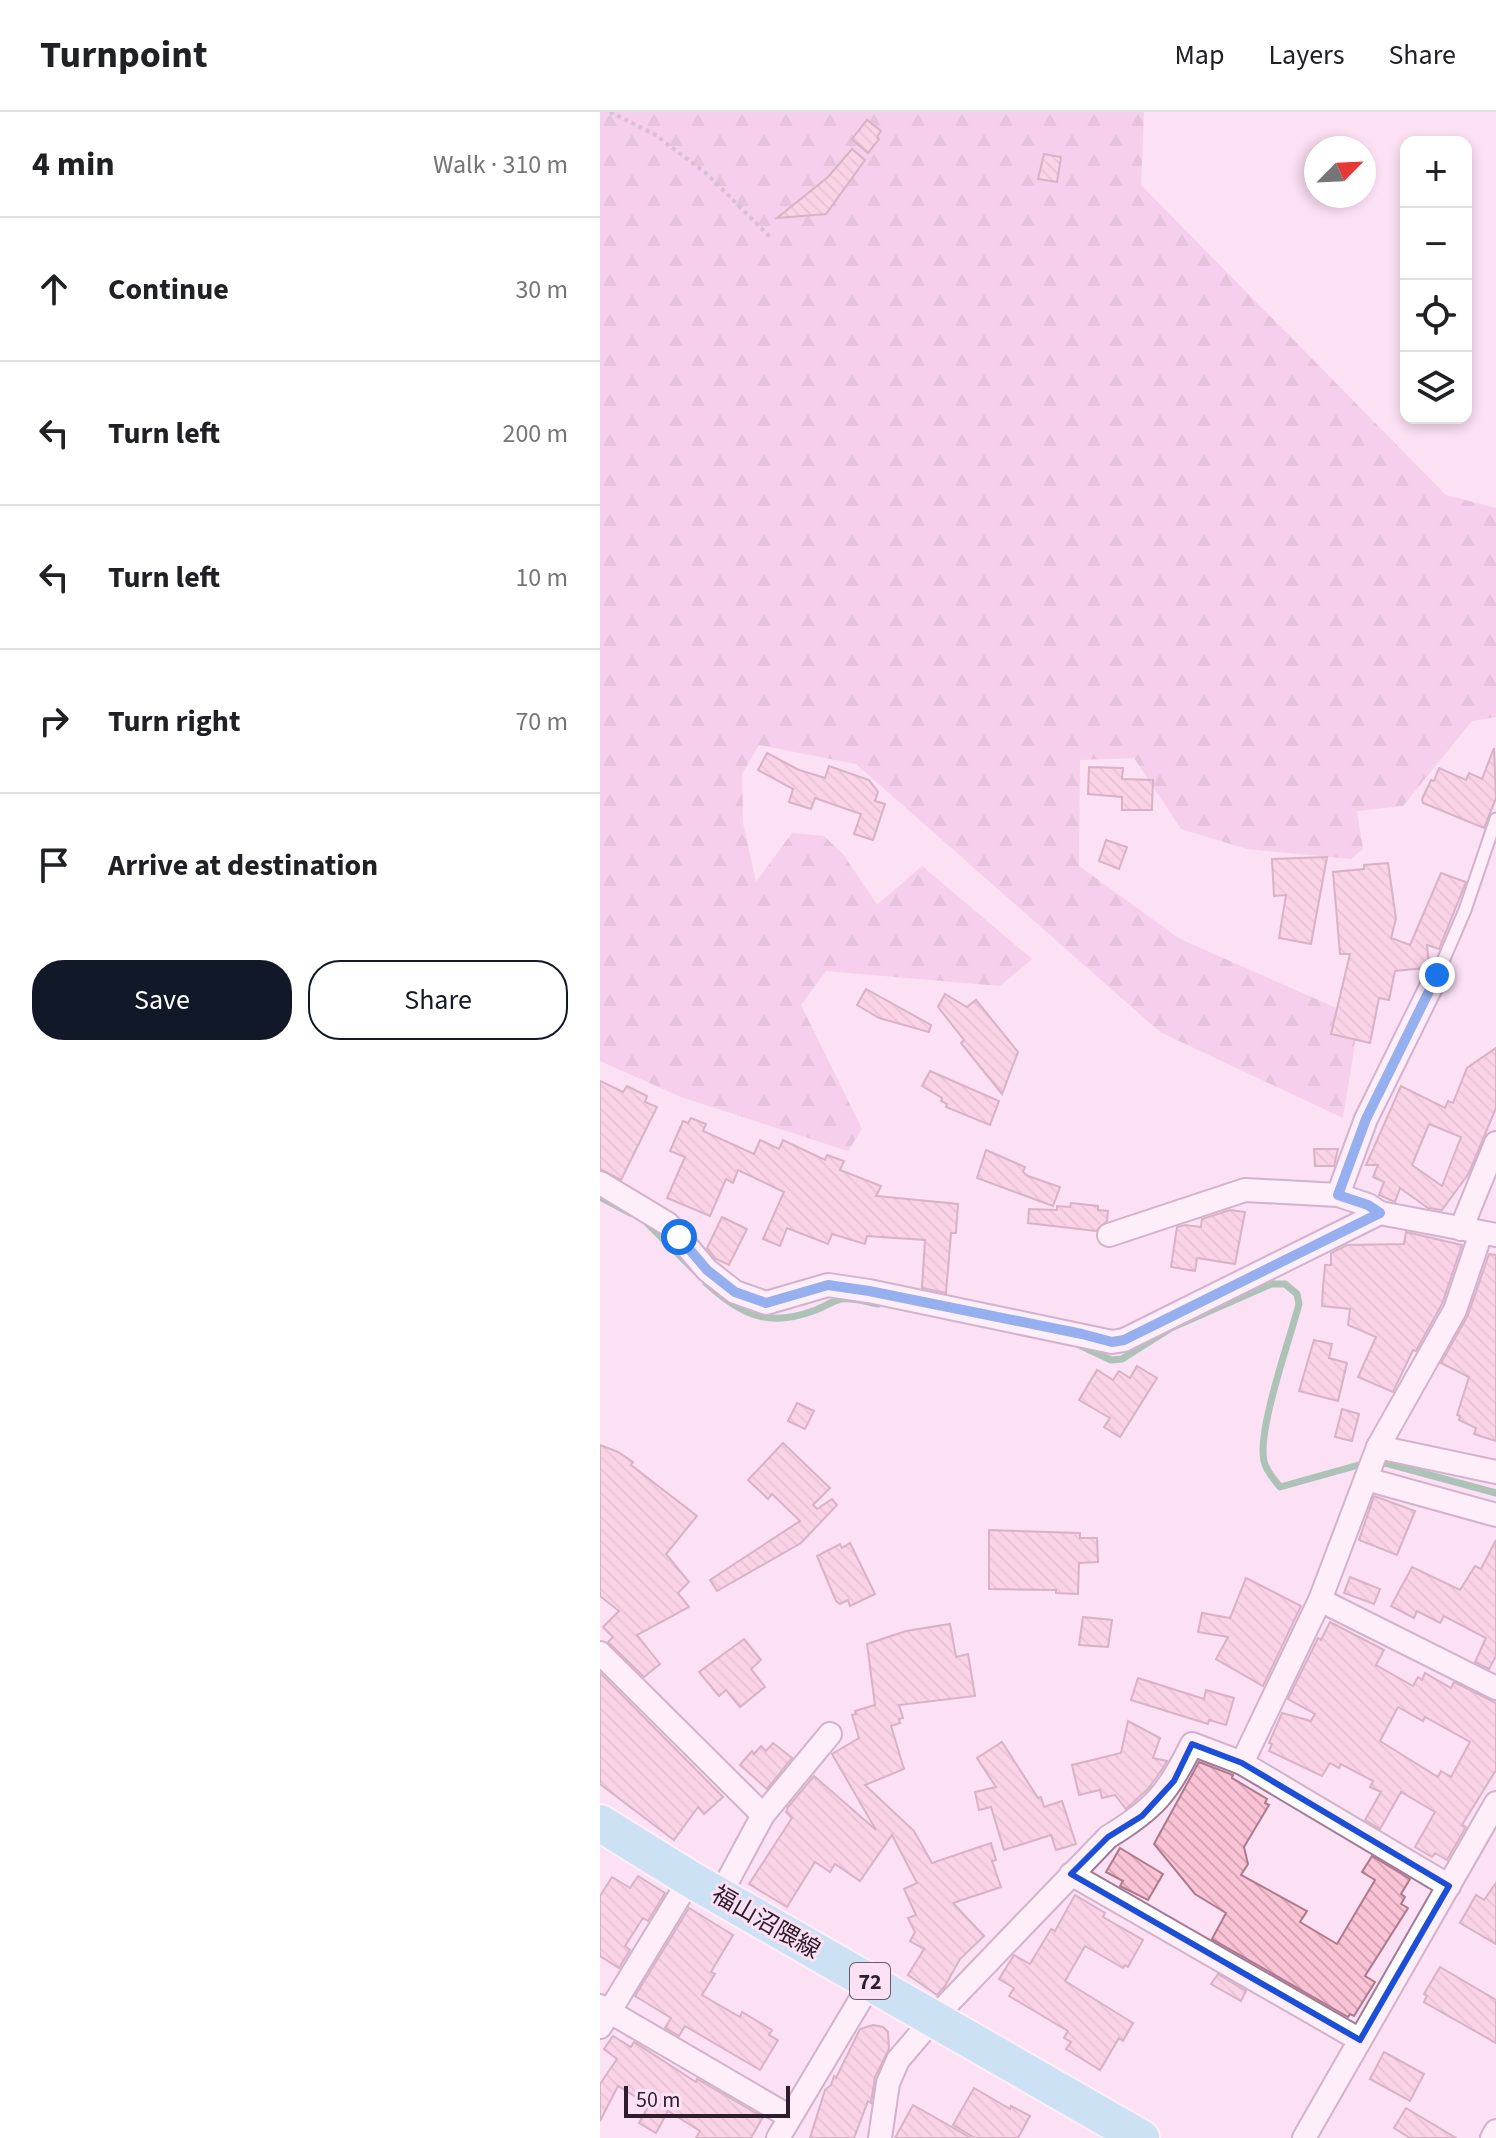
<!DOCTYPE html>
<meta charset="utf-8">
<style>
:root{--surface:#fff;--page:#f2f2f2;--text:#202124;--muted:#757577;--line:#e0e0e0;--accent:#111827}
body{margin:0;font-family:"Source Sans 3","Noto Sans JP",sans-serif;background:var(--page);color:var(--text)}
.controls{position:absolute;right:24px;top:24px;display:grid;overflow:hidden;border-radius:16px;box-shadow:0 4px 12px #0003}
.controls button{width:72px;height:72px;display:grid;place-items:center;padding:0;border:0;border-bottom:2px solid var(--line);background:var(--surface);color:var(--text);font:40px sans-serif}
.compass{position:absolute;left:704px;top:24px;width:72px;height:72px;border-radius:50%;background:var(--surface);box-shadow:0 4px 12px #0003;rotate:66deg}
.scale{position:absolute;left:24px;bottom:20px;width:166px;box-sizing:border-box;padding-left:8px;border:4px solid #2e1d2a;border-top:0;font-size:22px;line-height:28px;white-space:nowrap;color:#2e1d2a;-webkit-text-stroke:6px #fce0f4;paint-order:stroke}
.stop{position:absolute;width:24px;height:24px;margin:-18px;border:6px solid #1a73e8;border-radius:50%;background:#fff}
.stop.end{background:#1a73e8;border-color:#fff;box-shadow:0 2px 8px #0008}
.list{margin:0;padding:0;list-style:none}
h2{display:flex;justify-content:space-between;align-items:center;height:104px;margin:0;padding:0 32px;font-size:34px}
h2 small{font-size:26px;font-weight:400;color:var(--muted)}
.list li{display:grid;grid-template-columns:52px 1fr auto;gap:24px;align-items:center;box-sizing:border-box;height:144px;padding:0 32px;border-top:2px solid var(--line)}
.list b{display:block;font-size:30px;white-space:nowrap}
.list em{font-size:26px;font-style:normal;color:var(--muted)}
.actions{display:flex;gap:16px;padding:24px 32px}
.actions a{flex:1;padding:18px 0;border:2px solid var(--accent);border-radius:32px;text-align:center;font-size:28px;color:var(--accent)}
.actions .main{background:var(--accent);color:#fff}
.icon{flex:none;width:44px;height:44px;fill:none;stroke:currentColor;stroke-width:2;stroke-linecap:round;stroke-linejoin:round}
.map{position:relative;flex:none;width:896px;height:2026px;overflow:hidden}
header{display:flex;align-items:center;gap:48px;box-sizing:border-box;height:112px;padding:0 40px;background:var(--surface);border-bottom:2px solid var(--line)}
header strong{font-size:38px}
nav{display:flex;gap:44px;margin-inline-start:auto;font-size:28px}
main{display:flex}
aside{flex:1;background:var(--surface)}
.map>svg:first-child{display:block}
</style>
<header>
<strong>Turnpoint</strong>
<nav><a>Map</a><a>Layers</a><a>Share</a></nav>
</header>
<main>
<aside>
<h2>4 min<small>Walk · 310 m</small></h2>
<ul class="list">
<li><svg class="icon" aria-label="ahead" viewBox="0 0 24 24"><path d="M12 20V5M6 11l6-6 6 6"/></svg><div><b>Continue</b></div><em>30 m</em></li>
<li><svg class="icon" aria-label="left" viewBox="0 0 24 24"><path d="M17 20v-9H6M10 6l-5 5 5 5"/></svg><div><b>Turn left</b></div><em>200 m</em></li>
<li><svg class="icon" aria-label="left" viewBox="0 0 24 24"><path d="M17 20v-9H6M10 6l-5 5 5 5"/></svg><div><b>Turn left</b></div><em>10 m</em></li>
<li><svg class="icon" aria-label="right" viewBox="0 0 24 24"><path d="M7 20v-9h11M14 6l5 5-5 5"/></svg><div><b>Turn right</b></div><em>70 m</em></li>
<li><svg class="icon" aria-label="arrive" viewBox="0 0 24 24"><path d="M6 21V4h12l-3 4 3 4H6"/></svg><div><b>Arrive at destination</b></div></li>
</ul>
<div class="actions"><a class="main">Save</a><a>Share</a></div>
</aside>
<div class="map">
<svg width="896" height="2026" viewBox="0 0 896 2026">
<defs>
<pattern id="forest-firs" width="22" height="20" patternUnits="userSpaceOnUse" patternTransform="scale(2)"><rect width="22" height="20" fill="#eebae0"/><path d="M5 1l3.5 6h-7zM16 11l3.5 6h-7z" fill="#cc9fc0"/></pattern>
<pattern id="building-back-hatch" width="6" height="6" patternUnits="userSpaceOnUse" patternTransform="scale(2)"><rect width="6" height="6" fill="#fac3d6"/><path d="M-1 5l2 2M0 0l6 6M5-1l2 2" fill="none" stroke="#d7a7b8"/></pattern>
</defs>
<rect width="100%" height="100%" fill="#fce0f4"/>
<polygon fill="url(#forest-firs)" points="0,0 544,0 541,73 846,383 896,396 896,605 872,609 803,694 757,699 763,737 751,747 647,737 581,717 534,646 480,648 479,754 580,827 759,906 743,1006 560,920 256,652 159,633 142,662 143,711 156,770 192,721 224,724 243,742 277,793 322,754 432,847 400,874 226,859 201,893 262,1017 248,1039 81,985 0,949"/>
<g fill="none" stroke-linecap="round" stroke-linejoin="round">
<g stroke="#4ea070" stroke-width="7">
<polyline points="0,1085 30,1101"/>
<polyline points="47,1111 95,1159"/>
<path d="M 106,1171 C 140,1202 167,1216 213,1199 C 222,1196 232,1189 241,1187 C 253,1185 267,1190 278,1192"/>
<path d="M 479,1233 L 511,1248 L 522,1247 L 571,1216 L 671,1172 L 685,1172 L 697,1182 L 699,1192 C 690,1227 657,1318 664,1349 C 666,1359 674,1367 680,1375 L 766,1351"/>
<polyline points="778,1349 896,1381"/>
</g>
</g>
<g fill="url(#building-back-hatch)" stroke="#ad7a8c" stroke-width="2" fill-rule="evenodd">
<polygon points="267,8 281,19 277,25 279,27 268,41 252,27"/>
<polygon points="252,37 265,48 226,102 177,106 228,65"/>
<polygon points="444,42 461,45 457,70 438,67"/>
<polygon points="894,636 896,686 884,716 823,691 822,687 831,668 834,669 839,656 866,668 869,661 882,667"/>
<polygon points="167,641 199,658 225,666 229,654 269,668 278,680 275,689 285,692 273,728 254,722 261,702 215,686 211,697 189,690 193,677 158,658"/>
<polygon points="489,655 523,656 522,667 553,668 552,698 522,698 522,685 488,682"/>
<polygon points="506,728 527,735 519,757 499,749"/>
<polygon points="727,745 711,832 679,826 686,783 674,784 672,747"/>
<polygon points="788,751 796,807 791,826 810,833 841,761 866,770 839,837 827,833 829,852 825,856 795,859 789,888 779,886 770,931 731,922 750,842 740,842 733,760 764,757 764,753"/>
<polygon points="266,877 331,913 329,920 279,906 257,893"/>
<polygon points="345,882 367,895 376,888 418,940 402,982 361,931 364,928 338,895"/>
<path d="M 896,936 L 896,996 L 869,1061 L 842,1098 L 828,1096 L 800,1076 L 795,1090 L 779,1083 L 784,1070 L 773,1065 L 778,1053 L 766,1053 L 801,974 L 845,996 L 848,989 L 853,991 L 867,956 ZM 829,1012 L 861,1025 L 842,1074 L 812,1053 Z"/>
<polygon points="330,959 399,989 390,1013 346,995 347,992 341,989 342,986 322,974"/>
<polygon points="0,969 23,980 27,974 47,984 45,990 57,995 21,1068 0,1057"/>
<polygon points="91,1006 106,1012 103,1019 154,1042 160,1028 179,1037 183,1028 225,1048 227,1043 244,1049 240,1058 281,1074 276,1084 358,1092 356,1121 351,1121 346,1181 322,1176 325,1128 267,1124 265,1132 232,1122 228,1132 187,1116 180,1134 163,1127 184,1080 138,1058 133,1071 126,1067 110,1104 67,1086 85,1045 70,1039 83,1009 88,1011"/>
<polygon points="714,1037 738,1037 734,1054 715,1054"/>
<polygon points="386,1038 425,1055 423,1060 428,1064 460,1075 453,1094 377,1066"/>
<polygon points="471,1091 498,1094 498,1098 508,1099 507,1109 496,1119 428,1111 429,1097 457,1098 457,1094 470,1095"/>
<polygon points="630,1098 645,1100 635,1152 597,1146 595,1159 571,1155 577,1115 585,1113 601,1115 602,1107"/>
<polygon points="122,1105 147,1117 129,1153 116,1147 107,1136"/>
<polygon points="806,1120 862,1133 842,1192 816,1239 813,1238 793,1280 758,1265 776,1225 748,1213 750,1197 722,1194 723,1176 725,1153 731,1153 731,1141 747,1133 804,1132"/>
<polygon points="889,1142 896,1143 896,1329 874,1322 876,1316 859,1308 860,1304 857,1303 869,1265 841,1251 868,1203"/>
<polygon points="714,1228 732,1232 729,1246 747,1251 738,1289 699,1279"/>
<polygon points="537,1254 557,1266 520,1325 504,1315 510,1306 479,1288 497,1258 513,1268 519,1259 530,1266"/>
<polygon points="197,1291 214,1299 205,1317 188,1309"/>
<polygon points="742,1297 759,1302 752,1329 735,1325"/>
<polygon points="183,1331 230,1376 213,1393 217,1397 232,1387 237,1393 201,1431 117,1479 110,1468 200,1409 172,1382 168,1387 148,1368"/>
<polygon points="0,1333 18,1340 33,1350 31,1353 97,1404 66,1442 89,1470 78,1481 89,1495 37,1523 60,1552 44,1565 8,1530 13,1525 3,1515 19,1499 0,1484"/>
<polygon points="774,1384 815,1399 797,1443 759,1428"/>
<polygon points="389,1418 480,1421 480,1426 497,1426 498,1450 479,1451 478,1482 456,1481 456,1478 389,1477"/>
<polygon points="896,1428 896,1544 889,1557 875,1550 886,1526 844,1504 840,1511 817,1499 814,1506 791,1494 812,1455 860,1478 875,1454 881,1457"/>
<polygon points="250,1431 275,1482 250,1494 248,1488 240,1492 236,1489 217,1444 240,1432 242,1436"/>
<polygon points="750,1465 780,1477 774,1492 744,1481"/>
<polygon points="646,1466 701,1494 663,1574 616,1547 628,1525 598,1520 602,1501 630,1506"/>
<polygon points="483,1505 512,1508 508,1535 479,1533"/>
<path d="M 730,1510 L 784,1538 L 776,1553 L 813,1574 L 818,1565 L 822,1568 L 825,1561 L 851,1576 L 854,1570 L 896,1591 L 896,1658 L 862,1713 L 866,1715 L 847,1748 L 835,1741 L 832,1745 L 815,1735 L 835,1700 L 801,1680 L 780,1717 L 765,1708 L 781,1680 L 770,1675 L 773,1669 L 741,1652 L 739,1656 L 730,1651 L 722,1664 L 669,1639 L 672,1632 L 669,1631 L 682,1601 L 711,1609 L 715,1602 L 688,1587 L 718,1526 L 721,1528 ZM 798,1595 L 823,1609 L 825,1605 L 870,1630 L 851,1665 L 841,1659 L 838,1665 L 780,1629 Z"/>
<polygon points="350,1512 356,1545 368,1542 375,1584 299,1593 303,1606 299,1607 300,1611 291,1614 304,1657 265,1673 314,1719 332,1751 391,1731 396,1748 392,1749 401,1775 353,1791 384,1824 360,1847 345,1874 337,1883 308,1863 324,1837 310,1829 315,1820 308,1806 316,1803 304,1777 317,1771 292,1723 260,1769 235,1752 230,1760 215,1750 187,1795 149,1772 192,1706 186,1700 188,1695 214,1664 276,1718 232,1642 259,1626 252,1603 256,1602 255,1599 275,1593 267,1532 306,1519"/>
<polygon points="144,1527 161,1548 151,1557 165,1575 140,1595 126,1578 119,1584 99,1560"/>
<polygon points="0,1561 123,1685 104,1702 98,1695 74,1728 0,1672"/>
<polygon points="538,1566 604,1587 606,1578 634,1586 626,1613 609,1608 608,1612 531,1588"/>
<polygon points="528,1609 560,1626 553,1646 567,1649 563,1656 548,1677 526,1697 515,1683 502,1686 500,1678 479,1683 472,1653 521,1641"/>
<polygon points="402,1630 438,1686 441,1685 444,1695 462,1689 476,1732 456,1738 451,1723 404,1738 391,1695 379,1698 375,1680 396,1675 377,1646"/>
<polygon points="173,1631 192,1646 167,1677 140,1653 152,1639 154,1642 161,1634 166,1639"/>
<polygon points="599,1650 633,1663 632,1666 667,1687 665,1691 669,1693 644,1735 648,1752 641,1763 707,1799 700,1810 737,1832 775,1768 762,1760 772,1744 810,1767 801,1782 805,1785 801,1792 808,1796 765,1864 775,1870 754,1904 750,1902 748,1905 612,1827 626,1801 595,1782 554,1732"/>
<polygon points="520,1736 563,1762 548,1788 520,1774 523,1769 506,1760"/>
<polygon points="38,1764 65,1781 48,1809 43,1806 25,1834 30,1838 19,1856 0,1844 0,1784 12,1765 30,1776"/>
<polygon points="896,1771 896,1832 860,1811 876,1783 884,1788"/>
<polygon points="475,1783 505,1801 503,1805 543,1828 528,1855 525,1853 523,1856 485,1834 465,1869 533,1911 523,1929 519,1926 500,1958 466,1937 471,1930 464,1926 468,1919 409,1884 414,1876 399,1867 414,1843 430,1852 451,1817 455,1819"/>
<polygon points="89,1796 133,1823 111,1860 115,1862 102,1883 140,1905 142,1900 172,1918 169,1923 178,1928 160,1958 85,1914 79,1924 65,1916 71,1906 35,1884"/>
<polygon points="840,1855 896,1888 896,1931 824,1890 827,1884 824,1882"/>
<polygon points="618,1862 646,1879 641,1889 611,1872"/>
<polygon points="273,1913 283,1915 288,1920 289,1937 275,1965 271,1991 268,1989 254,2026 210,2026 225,1978 231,1973 234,1964 236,1966 260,1917"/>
<polygon points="13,1924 31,1935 34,1930 96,1970 97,1967 163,2005 151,2026 96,2026 100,2019 68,1999 56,2021 39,2011 49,1993 18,1974 0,2009 0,1972 17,1947 4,1937"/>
<polygon points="784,1940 824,1962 810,1989 770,1967"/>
<polygon points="374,1976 410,1997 411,1994 430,2004 418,2026 375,2026 353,2013"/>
<polygon points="313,1993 371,2026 295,2026"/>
<polygon points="806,1996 856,2026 810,2026 794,2016"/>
</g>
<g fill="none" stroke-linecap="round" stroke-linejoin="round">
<defs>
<polyline id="service" points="837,863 865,798 896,707"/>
<g id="minor">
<polyline points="0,1071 68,1112 107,1158 135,1180 166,1191 228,1173 269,1179 512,1230 524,1228 780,1101 896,1123"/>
<polyline points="780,1101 768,1093 738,1083 766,1007 837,863"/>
<polyline points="861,1117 896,1031"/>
<polyline points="509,1123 645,1078 738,1083"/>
<polyline points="778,1335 896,1360"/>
<polyline points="766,1367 896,1403"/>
<polyline points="720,1488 896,1576"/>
<polyline points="0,1541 163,1703"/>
<polyline points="642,1651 720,1488 778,1335 855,1198 881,1121"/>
<polyline points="471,1762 760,1928"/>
<polyline points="120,1783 163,1703 230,1622"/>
<polyline points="0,1894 190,2005"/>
<polyline points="0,1915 90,1767"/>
<polyline points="178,2026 271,1870"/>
<path d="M 280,2026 L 288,1971 L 298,1948 L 333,1907 L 508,1725 C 554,1697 568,1681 592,1632 L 642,1651 L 849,1774"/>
<polyline points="704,2026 896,1691"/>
<polyline points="892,2026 896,2019"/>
</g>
<polyline id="primary" points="0,1711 90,1767 541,2026"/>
</defs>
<use href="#service" stroke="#a37a99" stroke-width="15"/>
<use href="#minor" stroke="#a37a99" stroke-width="26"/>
<use href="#primary" stroke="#fff" stroke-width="40"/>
<polyline stroke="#b098aa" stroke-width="4" stroke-dasharray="4 4" stroke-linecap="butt" points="10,0 54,22 106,61 171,126"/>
<use href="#service" stroke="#fff" stroke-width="11"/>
<use href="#minor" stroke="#fff" stroke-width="22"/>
<use href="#primary" stroke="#95e2f3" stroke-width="36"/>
</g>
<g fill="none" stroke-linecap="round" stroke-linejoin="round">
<polyline stroke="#1a73e8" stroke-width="10" points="79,1125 107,1158 135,1180 166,1191 228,1173 269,1179 482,1222 512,1230 524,1228 780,1101 768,1093 738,1083 766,1007 837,863"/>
</g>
<path d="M0 0H896V2026H0ZM 592,1632 L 642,1651 L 849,1774 L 760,1928 L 471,1762 L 508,1725 L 542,1704 L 574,1669 Z" fill="#fce0f4" fill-opacity=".55" fill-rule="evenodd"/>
<path fill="none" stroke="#1d4ed8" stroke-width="6" stroke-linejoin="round" d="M 592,1632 L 642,1651 L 849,1774 L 760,1928 L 471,1762 L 508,1725 L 542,1704 L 574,1669 Z"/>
<g text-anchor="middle" stroke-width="6" stroke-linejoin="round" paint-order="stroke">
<rect fill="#fce0f4" stroke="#6c5867" stroke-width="2" x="250" y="1851" width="40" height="36" rx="6"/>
<g font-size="22" font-weight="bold" fill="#2e1d2a">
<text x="270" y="1877">72</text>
</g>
<g font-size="24" fill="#2e1d2a" stroke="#fce0f4">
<text transform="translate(166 1810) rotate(30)" y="8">福山沼隈線</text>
</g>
</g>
</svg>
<div class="controls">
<button>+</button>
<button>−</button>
<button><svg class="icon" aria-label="locate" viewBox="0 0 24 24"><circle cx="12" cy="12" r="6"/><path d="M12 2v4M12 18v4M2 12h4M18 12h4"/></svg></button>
<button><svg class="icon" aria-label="layers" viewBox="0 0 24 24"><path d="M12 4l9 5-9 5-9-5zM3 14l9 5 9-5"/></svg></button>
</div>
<svg class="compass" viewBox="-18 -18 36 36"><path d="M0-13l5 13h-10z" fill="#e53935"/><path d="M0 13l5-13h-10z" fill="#757577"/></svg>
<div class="scale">50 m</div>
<div class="stop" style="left:79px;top:1125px"></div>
<div class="stop end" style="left:837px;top:863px"></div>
</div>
</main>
